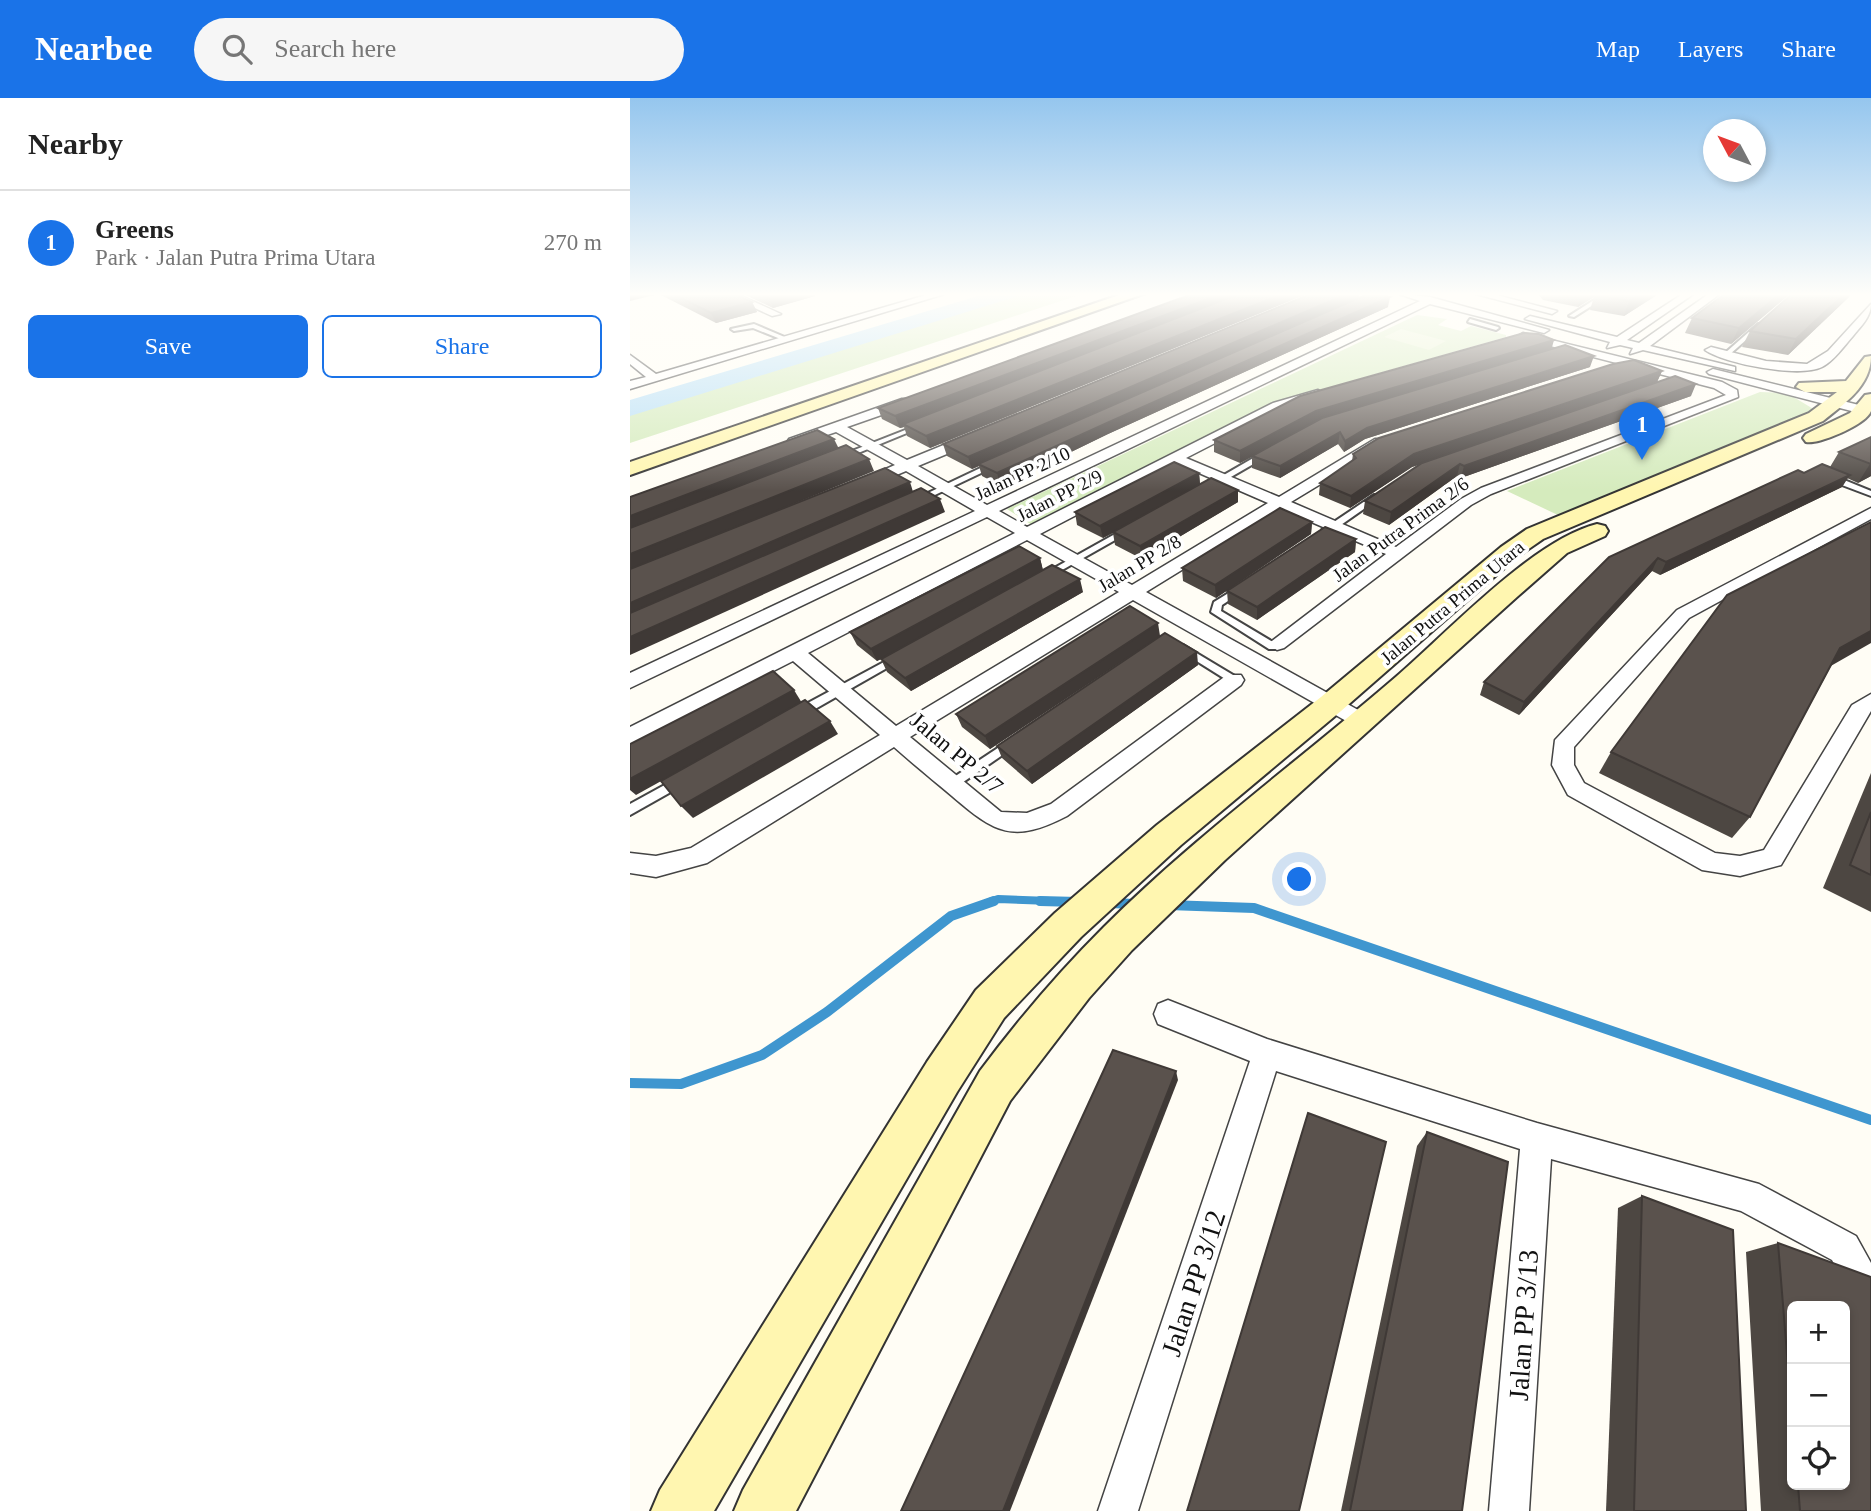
<!DOCTYPE html>
<meta charset="utf-8">
<style>
:root{--surface:#fff;--page:#f6f6f6;--text:#222;--muted:#767676;--line:#e0e0e0;--accent:#1a73e8}
body{margin:0;font-family:Georgia,serif;background:var(--page);color:var(--text)}
.controls{position:absolute;right:21px;bottom:21px;display:grid;overflow:hidden;border-radius:10px;box-shadow:0 4px 10px #0003}
.controls button{width:63px;height:63px;display:grid;place-items:center;padding:0;border:0;border-bottom:2px solid var(--line);background:var(--surface);color:var(--text);font:35px sans-serif}
.compass{position:absolute;left:1073px;top:21px;width:63px;height:63px;border-radius:50%;background:var(--surface);box-shadow:0 4px 10px #0003;rotate:311deg}
.you{position:absolute;left:670px;top:782px;width:24px;height:24px;margin:-18px;border:5px solid #fff;border-radius:50%;background:#1a73e8;box-shadow:0 0 0 10px #1a73e833}
.badge{display:grid;place-items:center;width:46px;height:46px;border-radius:50%;background:var(--accent);color:#fff;font-size:23px;font-weight:700}
.pin{position:absolute;translate:-50% -58px;filter:drop-shadow(0 2px 4px #0008)}
.pin::after{content:'';position:absolute;top:37px;width:24px;height:21px;background:inherit;clip-path:polygon(0 0,100% 0,50% 100%)}
.list{margin:0;padding:0;list-style:none}
h2{display:flex;justify-content:space-between;align-items:center;height:91px;margin:0;padding:0 28px;font-size:30px}
h2 small{font-size:23px;font-weight:400;color:var(--muted)}
.list li{display:grid;grid-template-columns:46px 1fr auto;gap:21px;align-items:center;box-sizing:border-box;height:105px;padding:0 28px;border-top:2px solid var(--line)}
.list b{display:block;font-size:26px;white-space:nowrap}
.list p{margin:0;font-size:23px;white-space:nowrap;color:var(--muted)}
.list em{font-size:23px;font-style:normal;color:var(--muted)}
.actions{display:flex;gap:14px;padding:21px 28px}
.actions a{flex:1;padding:16px 0;border:2px solid var(--accent);border-radius:10px;text-align:center;font-size:24px;color:var(--accent)}
.actions .main{background:var(--accent);color:#fff}
.icon{flex:none;width:38px;height:38px;fill:none;stroke:currentColor;stroke-width:2;stroke-linecap:round;stroke-linejoin:round}
.map{position:relative;flex:none;width:1241px;height:1413px;overflow:hidden}
header{display:flex;align-items:center;gap:42px;box-sizing:border-box;height:98px;padding:0 35px;background:var(--accent);color:#fff}
header strong{font-size:33px}
nav{display:flex;gap:38px;margin-inline-start:auto;font-size:24px}
.search{width:490px;height:63px;background:var(--page);display:flex;align-items:center;gap:18px;box-sizing:border-box;padding:0 24px;border-radius:38px;color:var(--muted);font-size:26px}
main{display:flex}
aside{flex:1;background:var(--surface)}
.map>svg:first-child{display:block}
</style>
<header>
<strong>Nearbee</strong>
<div class="search"><svg class="icon" aria-label="search" viewBox="0 0 24 24"><circle cx="10" cy="10" r="6"/><path d="M15 15l6 6"/></svg>Search here</div>
<nav><a>Map</a><a>Layers</a><a>Share</a></nav>
</header>
<main>
<aside>
<h2>Nearby<small></small></h2>
<ul class="list">
<li><span class="badge">1</span><div><b>Greens</b><p>Park · Jalan Putra Prima Utara</p></div><em>270 m</em></li>
</ul>
<div class="actions"><a class="main">Save</a><a>Share</a></div>
</aside>
<div class="map">
<svg width="1241" height="1413" viewBox="0 0 1241 1413">
<rect width="100%" height="100%" fill="#fffdf5"/>
<g fill="#d5ebbd">
<polygon points="371,195 455,195 0,345 0,309"/>
<polygon points="787,217 817,221 808,227 831,233 841,228 876,237 876,239 651,303 402,427 377,411"/>
<polygon points="1130,294 1157,295 1185,312 1167,323 930,418 877,393"/>
</g>
<polygon fill="#e6f2cf" points="771,231 816,243 799,252 754,239"/>
<g fill="none" stroke-linecap="round" stroke-linejoin="round">
<polyline stroke="#3f96cf" stroke-width="8" points="359,804 368,801 448,804"/>
<g stroke="#3f96cf" stroke-width="10">
<polyline points="410,803 448,804"/>
<polyline points="478,805 507,806"/>
<polyline points="538,807 624,810 1241,1022"/>
<polyline points="0,985 51,986 132,957 197,914 321,818 364,803"/>
</g>
<polygon fill="#b9e0f7" fill-rule="evenodd" points="358,195 388,195 385,199 0,318 0,302"/>
<defs>
<g id="lane">
<polygon points="975,195 982,195 944,219 939,218"/>
<polygon points="840,221 868,229 869,230 866,232 838,224"/>
<polygon points="124,226 157,240 158,241 153,242 123,230 104,233 101,231"/>
<polygon points="1128,226 1133,227 1099,257 1095,257 1095,255"/>
<polygon points="288,327 294,328 216,360 209,358"/>
<polygon points="632,355 639,357 587,387 580,385"/>
<polygon points="361,365 368,367 288,405 281,403"/>
<polygon points="1196,377 1202,377 1241,393 1241,398 1196,381"/>
<polygon points="744,397 751,399 698,436 692,436 692,432"/>
<polygon points="494,431 501,433 418,480 415,481 410,478"/>
<polygon points="610,488 613,489 613,493 592,507 591,513 643,544 651,544 652,546 647,551 639,551 581,514 584,504"/>
<polygon points="553,547 608,580 609,582 608,584 600,584 549,552 549,548"/>
<polygon points="267,557 271,558 271,562 171,619 167,620 162,616 163,613"/>
<polygon points="383,640 389,644 387,647 326,689 318,689 316,686 318,683"/>
<polygon points="51,678 55,680 57,683 55,686 0,717 0,706"/>
</g>
<g id="street">
<polygon points="92,195 105,195 151,216 142,218"/>
<polygon points="303,195 318,195 0,291 0,283 16,279 0,266 0,257 26,276"/>
<path d="M 766,195 L 800,199 L 919,232 L 914,235 L 800,206 L 369,413 L 397,429 L 643,305 L 688,292 L 694,296 L 692,299 L 651,311 L 556,360 L 649,399 L 745,341 L 755,341 L 755,347 L 661,404 L 766,449 L 831,401 L 851,390 L 1096,297 L 1084,290 L 889,240 L 888,238 L 893,235 L 1092,284 L 1107,292 L 1108,299 L 861,396 L 841,407 L 654,550 L 647,552 L 638,546 L 756,456 L 651,411 L 516,494 L 739,618 L 742,623 L 739,628 L 725,628 L 503,502 L 280,639 L 371,714 L 397,715 L 421,706 L 597,577 L 611,577 L 614,582 L 611,587 L 437,718 C 383,746 365,735 322,698 C 303,682 283,666 264,649 L 77,765 L 26,779 L 0,775 L 0,755 L 26,758 L 61,750 L 250,637 L 163,563 L 0,646 L 0,629 L 385,435 L 357,419 L 0,590 L 0,575 L 345,413 L 276,373 L 238,389 L 228,389 L 228,383 L 265,367 L 206,334 L 164,348 L 157,344 L 159,341 L 272,301 L 280,301 L 280,307 L 217,329 L 277,362 L 338,337 L 348,337 L 348,343 L 288,368 L 357,407 L 790,203 ZM 546,365 L 638,405 L 502,487 L 410,436 ZM 397,442 L 489,494 L 266,628 L 178,555 Z"/>
<polygon points="842,195 859,195 927,213 922,216"/>
<polygon points="1054,195 1065,195 997,242 1009,245 1080,195 1091,195 1020,248 1105,269 1105,273 1013,252 1000,256 1003,250 990,247 977,250 980,244 895,221 900,218 987,239"/>
<path d="M 1241,206 C 1241,219 1231,228 1223,238 C 1214,248 1204,263 1192,269 C 1169,280 1095,266 1075,252 L 1081,249 L 1136,263 L 1177,266 L 1198,253 Z"/>
<polygon points="1083,271 1237,309 1239,312 1233,316 1079,276 1077,274"/>
<polygon points="1241,410 1241,421 1059,520 944,649 944,667 954,685 1085,755 1110,758 1134,752 1222,607 1241,596 1241,613 1151,767 1110,778 1072,772 938,697 922,667 925,642 1047,512"/>
<polygon points="538,902 637,941 907,1025 1129,1086 1226,1138 1241,1165 1241,1218 1228,1213 1202,1162 1111,1113 921,1061 899,1413 859,1413 890,1051 646,973 508,1413 468,1413 620,963 528,926 524,916 528,906"/>
</g>
<g id="secondary">
<polygon points="495,195 516,195 0,377 0,364"/>
<path d="M 1241,258 C 1241,288 1214,306 1193,323 L 913,441 L 887,459 L 711,613 L 551,747 L 451,839 L 374,920 L 327,994 L 84,1413 L 21,1413 L 30,1392 L 297,964 L 346,892 L 425,815 L 527,727 L 691,599 L 871,449 L 897,431 L 1179,315 L 1207,294 L 1175,294 L 1166,289 L 1169,285 L 1216,283 L 1235,259 Z"/>
<path d="M 1241,296 C 1241,300 1241,308 1241,313 C 1237,326 1189,347 1176,344 L 1173,340 L 1176,336 L 1220,315 L 1235,297 Z"/>
<path d="M 967,426 L 975,428 L 978,433 L 975,438 L 937,455 L 888,498 L 595,762 L 502,852 L 459,900 L 380,1003 L 166,1413 L 104,1413 L 113,1392 L 350,973 C 388,922 429,874 474,829 C 565,738 670,662 767,578 C 818,534 903,442 967,426 Z"/>
</g>
</defs>
<use href="#lane" stroke="#444" stroke-width="4"/>
<use href="#street" stroke="#444" stroke-width="3"/>
<use href="#secondary" stroke="#333" stroke-width="4"/>
<use href="#lane" fill="#fff" fill-rule="evenodd"/>
<use href="#street" fill="#fff" fill-rule="evenodd"/>
<use href="#secondary" fill="#fff6b0" fill-rule="evenodd"/>
</g>
<g fill="#4d4742" fill-rule="evenodd">
<polygon points="0,195 103,195 122,204 127,214 86,225 29,196"/>
<polygon points="111,195 184,195 185,198 143,210"/>
<polygon points="565,195 679,195 300,350 277,338 274,329 270,330 252,321 248,310"/>
<polygon points="683,195 729,195 728,200 758,209 478,336 371,388 352,378 349,368 342,371 317,358 313,346"/>
<polygon points="907,195 1030,195 994,218 960,212 964,199 948,209 913,202"/>
<polygon points="1096,195 1161,195 1101,246 1055,235 1062,220"/>
<polygon points="1163,195 1221,195 1219,199 1158,257 1112,249 1120,233"/>
<polygon points="921,251 960,269 735,341 714,354 708,346 650,380 622,370 622,359 610,365 584,354 584,342"/>
<polygon points="1032,273 1027,284 1061,298 831,380 827,378 759,427 733,416 735,403 942,314 782,369 720,410 689,397 690,385 722,363 723,356"/>
<polygon points="1241,339 1241,378 1228,385 1217,380 1212,389 1030,477 1022,473 889,617 850,597 854,584 979,459 1174,375 1200,369 1209,354"/>
<polygon points="569,375 570,386 608,404 512,461 485,447 483,435 473,440 447,427 445,414"/>
<polygon points="682,424 681,436 586,500 553,483 552,470"/>
<polygon points="726,441 725,454 627,522 598,506 597,493"/>
<polygon points="410,460 413,472 453,494 281,593 257,574 251,561 247,563 227,547 220,534"/>
<polygon points="530,538 568,567 402,686 372,660 367,648 518,546 360,651 332,629 326,616"/>
<polygon points="1201,568 1120,719 1102,740 969,675 981,654"/>
<polygon points="1241,675 1241,814 1193,790"/>
<polygon points="797,1034 832,1413 711,1413 787,1048"/>
<polygon points="1012,1098 1116,1413 976,1413 988,1110"/>
<path d="M 1148,1145 L 1241,1413 L 1131,1413 L 1116,1154 ZM 1162,1208 L 1215,1387 L 1162,1387 Z"/>
</g>
<g fill="#3f3936">
<polygon points="0,195 28,195 29,196 0,203"/>
<polygon points="156,195 184,195 185,198 143,210 139,200"/>
<polygon points="594,195 620,195 273,326 274,329 270,330 265,318"/>
<polygon points="655,195 679,195 300,350 296,338"/>
<polygon points="719,195 729,195 728,201 348,366 349,368 342,371 338,359"/>
<polygon points="952,195 970,195 964,197 964,199 948,209"/>
<polygon points="1012,195 1030,195 994,218 999,203"/>
<polygon points="1151,195 1161,195 1101,246 1109,230"/>
<polygon points="1215,195 1221,195 1219,199 1158,257 1166,241"/>
<polygon points="760,199 758,209 478,336 371,388 367,375 477,325"/>
<polygon points="122,204 127,214 86,225 81,215"/>
<polygon points="924,242 921,253 685,324 610,365 610,353 686,313"/>
<polygon points="964,258 960,269 735,341 714,354 715,343 737,330"/>
<polygon points="1032,273 1027,284 782,369 720,410 721,398 784,356"/>
<polygon points="1066,286 1061,298 831,380 834,368"/>
<polygon points="710,334 708,346 650,380 650,368"/>
<polygon points="204,341 210,353 0,434 0,418"/>
<polygon points="239,361 244,373 0,473 0,456"/>
<polygon points="830,366 827,378 759,427 761,414"/>
<polygon points="1240,366 1241,366 1241,378 1228,385"/>
<polygon points="569,375 570,387 473,440 470,428"/>
<polygon points="1220,377 1212,389 1030,477 1036,464"/>
<polygon points="280,384 284,397 0,522 0,505"/>
<polygon points="608,392 608,404 512,461 510,448"/>
<polygon points="310,401 315,414 0,557 0,539"/>
<polygon points="682,424 681,436 586,500 585,487"/>
<polygon points="726,441 725,454 627,522 627,509"/>
<polygon points="410,460 413,473 247,563 241,551"/>
<polygon points="1028,460 1022,473 889,617 894,604"/>
<polygon points="450,481 453,494 281,593 275,580"/>
<polygon points="528,525 530,538 360,651 355,638"/>
<polygon points="1241,533 1241,545 1192,573 1210,550"/>
<polygon points="567,554 568,567 402,686 397,673"/>
<polygon points="164,592 172,605 6,697 0,692 0,681"/>
<polygon points="200,623 208,636 63,720 51,708"/>
<polygon points="546,973 548,982 380,1413 373,1413"/>
</g>
<g fill="#5a524d" stroke="#3f3936" stroke-width="2">
<polygon points="41,195 103,195 122,204 81,215"/>
<polygon points="129,195 156,195 139,200"/>
<polygon points="565,195 594,195 265,318 248,310"/>
<polygon points="611,195 655,195 296,338 273,326"/>
<polygon points="683,195 719,195 338,359 313,346"/>
<polygon points="740,195 746,195 760,199 477,325 367,375 348,366"/>
<polygon points="968,195 1012,195 999,203 964,197"/>
<polygon points="1096,195 1151,195 1109,230 1062,220"/>
<polygon points="1163,195 1215,195 1166,241 1120,233"/>
<polygon points="894,235 909,236 924,242 686,313 610,353 584,342 670,298"/>
<polygon points="935,247 964,258 737,330 715,343 710,334 650,368 622,358 692,320"/>
<polygon points="1004,262 1032,273 784,356 721,398 690,385 726,360 723,356 749,340 983,266"/>
<polygon points="1045,278 1066,286 834,368 830,366 761,414 735,403 792,365"/>
<polygon points="187,332 204,341 0,418 0,399"/>
<polygon points="1241,339 1241,366 1209,354"/>
<polygon points="216,347 239,361 0,456 0,430"/>
<polygon points="544,364 569,375 470,428 445,414"/>
<polygon points="1192,366 1220,377 1036,464 1028,460 894,604 854,584 979,459 1168,372 1174,375"/>
<polygon points="255,370 280,384 0,505 0,471"/>
<polygon points="581,380 608,392 510,448 483,434"/>
<polygon points="291,390 310,401 0,539 0,515"/>
<polygon points="650,410 682,424 585,487 552,470"/>
<polygon points="1241,424 1241,533 1210,550 1120,719 981,654 1097,497"/>
<polygon points="695,429 726,441 627,509 597,493"/>
<polygon points="389,448 410,460 241,551 220,534"/>
<polygon points="422,467 450,481 275,580 251,561"/>
<polygon points="500,508 528,525 355,638 326,616"/>
<polygon points="535,535 567,554 397,673 367,648"/>
<polygon points="143,573 164,592 0,681 0,646"/>
<polygon points="175,602 200,623 51,708 31,683"/>
<polygon points="1241,714 1241,777 1220,767"/>
<polygon points="483,952 546,973 373,1413 271,1413"/>
<polygon points="678,1015 756,1044 669,1413 557,1413"/>
<polygon points="797,1034 878,1064 832,1413 720,1413"/>
<polygon points="1012,1098 1103,1132 1116,1413 1004,1413"/>
<polygon points="1148,1145 1241,1179 1241,1413 1170,1413 1168,1387 1215,1387 1215,1208 1162,1208 1162,1318"/>
</g>
<linearGradient id="sky" x2="0" y2="1"><stop stop-color="#95c6ee"/><stop offset="0.5" stop-color="#fffefa"/><stop offset="1" stop-color="#fffefa" stop-opacity="0"/></linearGradient>
<rect width="1241" height="393" fill="url(#sky)"/>
<g text-anchor="middle" stroke-width="7" stroke-linejoin="round" paint-order="stroke">
<g font-size="19" fill="#111" stroke="#fff">
<text transform="translate(392 375) rotate(-25)" y="7">Jalan PP 2/10</text>
<text transform="translate(429 397) rotate(-27)" y="7">Jalan PP 2/9</text>
<text transform="translate(770 431) rotate(-36)" y="7">Jalan Putra Prima 2/6</text>
<text transform="translate(509 465) rotate(-31)" y="7">Jalan PP 2/8</text>
<text transform="translate(822 504) rotate(-40)" y="7">Jalan Putra Prima Utara</text>
</g>
<g font-size="23" fill="#111" stroke="#fff">
<text transform="translate(327 655) rotate(40)" y="8">Jalan PP 2/7</text>
</g>
<g font-size="28" fill="#111" stroke="#fff">
<text transform="translate(563 1185) rotate(-72)" y="10">Jalan PP 3/12</text>
<text transform="translate(893 1227) rotate(-86)" y="10">Jalan PP 3/13</text>
</g>
</g>
</svg>
<div class="controls">
<button>+</button>
<button>−</button>
<button><svg class="icon" aria-label="locate" viewBox="0 0 24 24"><circle cx="12" cy="12" r="6"/><path d="M12 2v4M12 18v4M2 12h4M18 12h4"/></svg></button>
</div>
<svg class="compass" viewBox="-18 -18 36 36"><path d="M0-13l5 13h-10z" fill="#e53935"/><path d="M0 13l5-13h-10z" fill="#767676"/></svg>
<div class="you"></div>
<div class="pin badge" style="left:1012px;top:362px">1</div>
</div>
</main>
